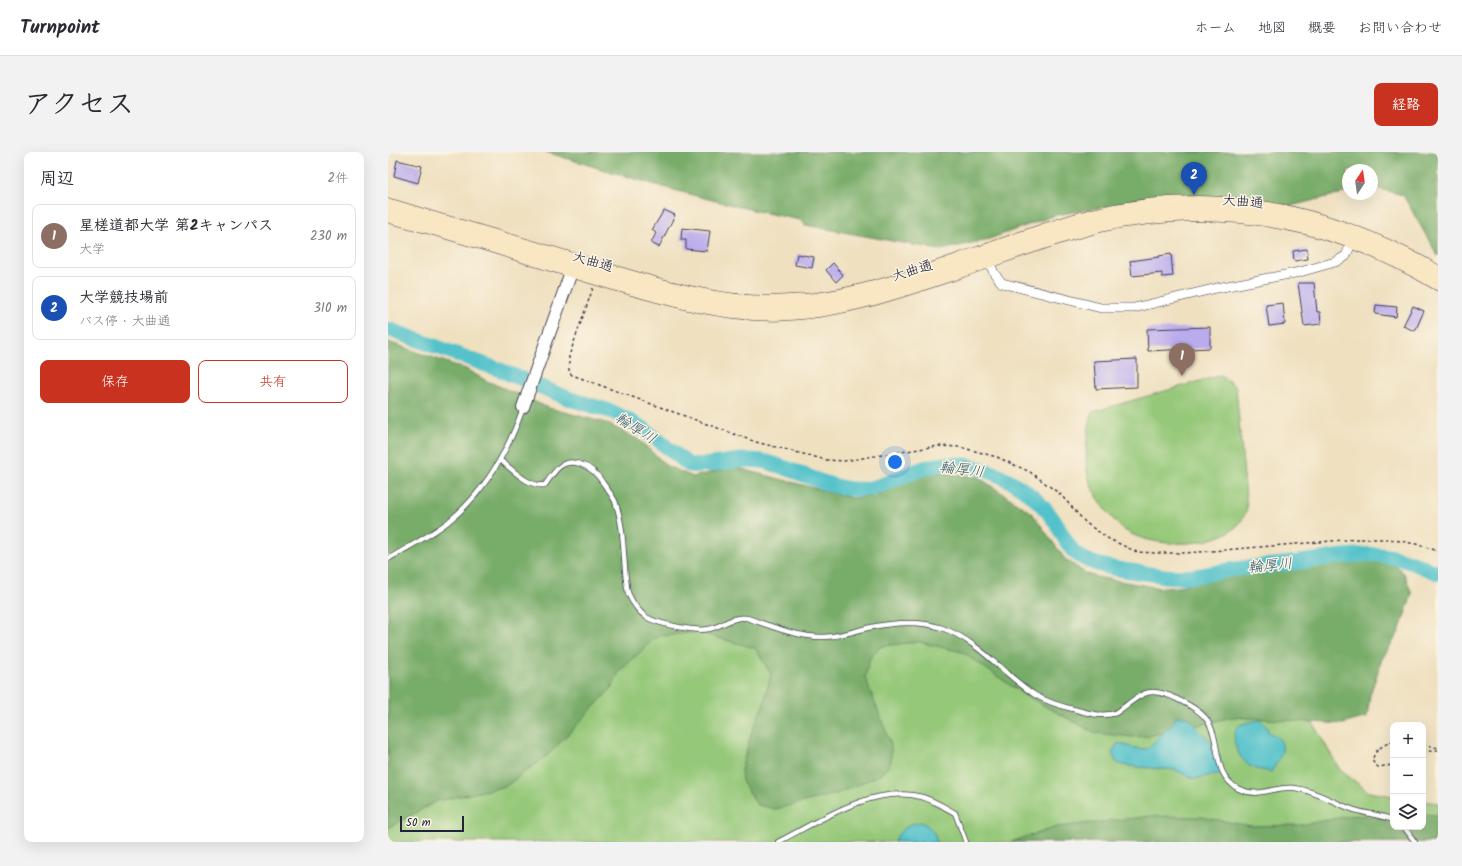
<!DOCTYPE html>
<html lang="ja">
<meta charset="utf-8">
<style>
:root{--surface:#fff;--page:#f2f2f3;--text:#2b2b33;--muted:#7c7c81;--line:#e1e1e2;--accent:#c8321e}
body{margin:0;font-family:Kalam,"Klee One",sans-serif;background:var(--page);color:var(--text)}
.controls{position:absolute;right:12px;bottom:12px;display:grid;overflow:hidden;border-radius:8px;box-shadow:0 4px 16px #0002}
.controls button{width:36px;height:36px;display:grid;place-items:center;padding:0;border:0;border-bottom:1px solid var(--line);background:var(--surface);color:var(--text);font:20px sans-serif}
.compass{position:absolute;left:954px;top:12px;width:36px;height:36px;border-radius:50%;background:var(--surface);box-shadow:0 4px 16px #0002;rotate:13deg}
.scale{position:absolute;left:12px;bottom:10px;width:64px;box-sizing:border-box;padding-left:4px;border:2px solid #22223b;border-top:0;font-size:11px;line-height:14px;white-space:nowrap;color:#22223b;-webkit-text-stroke:3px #fcf5e5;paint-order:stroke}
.you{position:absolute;left:507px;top:310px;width:14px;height:14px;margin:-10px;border:3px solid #fff;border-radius:50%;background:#1a73e8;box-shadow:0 0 0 6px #1a73e833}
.badge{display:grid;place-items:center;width:26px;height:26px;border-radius:50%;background:var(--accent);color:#fff;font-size:13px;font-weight:700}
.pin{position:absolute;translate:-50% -33px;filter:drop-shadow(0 1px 2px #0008)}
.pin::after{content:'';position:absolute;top:21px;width:14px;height:12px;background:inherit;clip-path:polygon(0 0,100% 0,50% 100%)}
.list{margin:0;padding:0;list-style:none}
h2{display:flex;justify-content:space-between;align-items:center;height:52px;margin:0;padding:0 16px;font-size:17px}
h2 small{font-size:13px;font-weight:400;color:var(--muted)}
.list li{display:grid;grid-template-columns:26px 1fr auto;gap:12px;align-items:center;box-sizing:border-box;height:64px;margin:0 8px 8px;padding:0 8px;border:1px solid var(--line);border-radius:8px}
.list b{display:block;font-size:15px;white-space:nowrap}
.list p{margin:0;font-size:13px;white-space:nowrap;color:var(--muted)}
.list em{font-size:13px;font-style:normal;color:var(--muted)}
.actions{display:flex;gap:8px;padding:12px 16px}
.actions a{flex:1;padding:9px 0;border:1px solid var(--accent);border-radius:8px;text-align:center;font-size:14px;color:var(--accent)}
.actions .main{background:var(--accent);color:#fff}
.icon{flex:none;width:22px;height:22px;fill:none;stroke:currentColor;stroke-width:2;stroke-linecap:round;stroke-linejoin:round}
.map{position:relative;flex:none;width:1050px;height:690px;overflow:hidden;border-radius:8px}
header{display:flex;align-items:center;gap:24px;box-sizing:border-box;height:56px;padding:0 20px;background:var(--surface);border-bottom:1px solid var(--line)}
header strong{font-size:19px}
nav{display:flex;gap:22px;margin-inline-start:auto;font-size:14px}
.intro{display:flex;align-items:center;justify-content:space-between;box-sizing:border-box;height:96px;padding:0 24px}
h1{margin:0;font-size:28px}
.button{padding:10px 18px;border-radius:8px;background:var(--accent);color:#fff;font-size:14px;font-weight:700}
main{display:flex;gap:24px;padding:0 24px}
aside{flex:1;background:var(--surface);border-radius:8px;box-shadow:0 4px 16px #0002}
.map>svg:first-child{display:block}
</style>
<header>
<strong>Turnpoint</strong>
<nav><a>ホーム</a><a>地図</a><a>概要</a><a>お問い合わせ</a></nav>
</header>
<div class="intro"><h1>アクセス</h1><a class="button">経路</a></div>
<main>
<aside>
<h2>周辺<small>2件</small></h2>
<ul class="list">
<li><span class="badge" style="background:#8d6e63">1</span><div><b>星槎道都大学 第2キャンパス</b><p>大学</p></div><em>230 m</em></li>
<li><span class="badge" style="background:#1a4fb4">2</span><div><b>大学競技場前</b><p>バス停 · 大曲通</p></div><em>310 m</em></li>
</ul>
<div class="actions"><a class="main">保存</a><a>共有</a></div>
</aside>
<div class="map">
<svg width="1050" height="690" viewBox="0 0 1050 690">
<rect width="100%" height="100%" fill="#fcf5e5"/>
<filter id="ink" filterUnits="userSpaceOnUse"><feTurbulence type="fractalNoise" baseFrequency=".025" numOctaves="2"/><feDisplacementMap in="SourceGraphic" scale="8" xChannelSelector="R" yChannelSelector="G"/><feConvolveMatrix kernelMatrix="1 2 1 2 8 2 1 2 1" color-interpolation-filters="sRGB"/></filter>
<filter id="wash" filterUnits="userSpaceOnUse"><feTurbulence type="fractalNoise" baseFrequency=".012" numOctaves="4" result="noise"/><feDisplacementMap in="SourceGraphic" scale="16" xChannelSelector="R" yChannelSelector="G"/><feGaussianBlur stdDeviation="0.9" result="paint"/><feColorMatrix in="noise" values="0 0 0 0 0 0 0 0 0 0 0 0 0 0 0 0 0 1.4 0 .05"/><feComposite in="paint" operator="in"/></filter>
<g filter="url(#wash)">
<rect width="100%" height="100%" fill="#efe0c0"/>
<g fill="#95c879" stroke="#5c755a">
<polygon points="0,213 913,551 952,618 981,640 1005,644 1005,675 1035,675 1035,649 1050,651 1050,690 0,690"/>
<path d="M 833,223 L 848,235 L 859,357 C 857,361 855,367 852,371 C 829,397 762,397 735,377 C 724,368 708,345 703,333 C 694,310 699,283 704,260 Z"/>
</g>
<g fill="#78ac69" stroke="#4d6752">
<path d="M 158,0 L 1050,0 L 1050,104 L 1015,43 L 984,35 L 984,18 L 960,18 L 960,40 L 890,57 L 765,47 L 668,63 L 601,87 L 553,98 L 417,73 L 412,68 C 325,51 242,26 158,0 Z"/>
<polygon points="0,190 78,217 97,228 161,256 218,271 251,288 279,314 305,325 346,315 464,346 488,343 537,319 590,325 644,361 677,407 697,421 709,425 772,436 789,435 850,418 900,415 979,403 1001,408 1016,421 1024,442 1011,480 994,507 982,543 979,565 955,572 845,565 760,584 744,585 707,581 638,544 574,500 531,490 493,494 482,506 477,525 503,593 503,610 494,622 448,642 387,657 369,653 354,629 353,618 364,579 376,551 383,522 367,496 308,480 268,485 231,520 223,537 161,602 118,634 49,649 0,676"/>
<polygon points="1035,662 1050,663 1050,690 623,690 669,675 764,664 814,665 863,674 913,673 966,663 1005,666 1005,675 1035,675"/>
</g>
<g fill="#54c2cb" stroke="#3b7283">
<polygon points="788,564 801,566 811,578 824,590 824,600 832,604 833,621 806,627 787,618 740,614 729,611 724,601 730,591 746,596 759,597 786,570"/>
<path d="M 872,568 L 880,576 L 880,580 C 903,589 894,604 883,620 C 877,618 867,618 862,614 C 852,608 841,588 849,576 C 853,570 865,570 872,568 Z"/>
<path d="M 533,670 C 543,675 546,679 549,690 L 506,690 C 511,678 521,671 533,670 Z"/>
</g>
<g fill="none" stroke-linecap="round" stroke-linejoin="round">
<path stroke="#54c2cb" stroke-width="15" d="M 0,177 L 112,218 L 182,247 L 225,260 L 255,276 L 301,313 C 325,315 348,305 373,309 C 408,315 441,340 477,337 C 490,336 504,329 516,324 C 545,311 566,307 597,318 C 624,327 649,344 665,367 C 673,378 677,391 687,401 C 705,417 752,420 776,424 C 804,427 821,421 848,417 C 869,414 890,413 912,410 C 937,407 967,401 992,403 C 1012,405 1032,414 1050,421"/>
</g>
<g id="blocks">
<g fill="#baabed">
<polygon points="9,8 34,14 30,31 6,24"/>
<polygon points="276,58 287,63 271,95 263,91 268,81 264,78"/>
<polygon points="294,76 322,79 319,99 298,97 298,88 293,88"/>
<polygon points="919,97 920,107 906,109 905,99"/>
<polygon points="409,102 426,105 424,116 407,113"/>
<polygon points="783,102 785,124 774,125 774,121 744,124 742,109 771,105 771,104"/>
<polygon points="445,111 455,123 448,130 438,118"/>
<polygon points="910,131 926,131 929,160 932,160 933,172 916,174"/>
<polygon points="895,151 897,172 881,174 878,153"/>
<polygon points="988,153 1009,155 1008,165 987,162"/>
<polygon points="1025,154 1036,159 1027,179 1015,174"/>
<polygon points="822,175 822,196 760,199 759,177"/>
<polygon points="749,207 749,235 708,237 706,209"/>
</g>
</g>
</g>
<g filter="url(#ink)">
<use href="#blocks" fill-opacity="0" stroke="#413e4f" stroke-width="1"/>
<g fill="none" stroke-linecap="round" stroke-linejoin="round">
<defs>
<g id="service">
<path d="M 112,308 C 124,317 141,336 157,333 C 167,319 173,306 192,312 C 202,315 210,323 215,331 C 219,337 224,343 227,349 C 238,379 234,410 240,441 C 244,450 250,459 258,465 C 270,472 308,480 321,477 C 335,474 344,464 359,466 C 383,474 409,485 435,485 C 450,485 464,480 479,476 C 502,471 531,468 554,476 C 591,489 615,522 647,543 C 659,550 676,555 689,558 C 703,562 714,565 728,561 C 753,543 758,532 789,547 C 799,552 812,558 819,568 C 834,589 823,623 851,637 C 873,647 887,633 907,636 C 927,639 943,649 961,656 C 975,662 991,662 1005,668"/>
<path d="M 0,407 C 20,395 42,384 60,370 C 96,341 120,299 135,256"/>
<polyline points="1016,675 1027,690"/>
<path d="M 390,690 C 431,669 486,632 534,645 C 545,648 556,655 567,661 L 578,690"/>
</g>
<polyline id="minor" points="599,105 606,121 614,131 713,156 746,156 829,136 912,120 947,110 958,104 965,86"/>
<polyline id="tertiary" points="135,255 187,109"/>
<g id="secondary">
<path d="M 0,53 C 20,58 39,65 58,70 C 114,86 170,103 226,120 C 280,136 335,152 392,150 C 460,149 525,124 588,102 C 626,89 664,74 702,64 C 827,33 940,57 1050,120"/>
<path d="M 0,64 C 78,84 154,111 231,133 C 283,148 338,164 392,162 C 452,161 516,138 573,119 C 616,104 659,88 703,76 C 727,69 754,66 779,64 C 878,57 965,81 1050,132"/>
</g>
</defs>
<use href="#service" stroke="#413e4f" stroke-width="6"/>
<use href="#minor" stroke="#413e4f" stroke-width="10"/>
<use href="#tertiary" stroke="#413e4f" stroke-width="14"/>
<use href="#secondary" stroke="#413e4f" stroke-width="14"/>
<g stroke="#413e4f" stroke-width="1.5" stroke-dasharray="3 3" stroke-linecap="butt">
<polyline points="205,136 181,204 181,220 184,223 368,290 439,308 456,309 550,294 572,295 609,305 642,320 672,342 698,371 721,387 749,400 768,401 798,401 969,387 1001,387 1028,392 1050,399"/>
<path d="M 1005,589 C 995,593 984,599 985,610 L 990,615 L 1005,613"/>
<polyline points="1035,592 1050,596"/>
<polyline points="1035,600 1050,598"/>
</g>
<use href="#service" stroke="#fff" stroke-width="4.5"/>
<use href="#minor" stroke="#fff" stroke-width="9"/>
<use href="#tertiary" stroke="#fff" stroke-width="12"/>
<use href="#secondary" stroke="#f9e7c3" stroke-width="13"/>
</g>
</g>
<g text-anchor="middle" stroke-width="3" stroke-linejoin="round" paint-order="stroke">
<g font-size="14" fill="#22223b" stroke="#fcf5e5">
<text transform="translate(855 49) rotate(5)" y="5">大曲通</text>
<text transform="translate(205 109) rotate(16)" y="5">大曲通</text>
<text transform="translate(524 118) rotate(-17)" y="5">大曲通</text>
</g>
<g font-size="15" font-style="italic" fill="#345a6d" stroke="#fcf5e5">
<text transform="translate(248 276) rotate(32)" y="5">輪厚川</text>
<text transform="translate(574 317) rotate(7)" y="5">輪厚川</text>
<text transform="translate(882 413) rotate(-6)" y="5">輪厚川</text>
</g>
</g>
</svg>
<div class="controls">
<button>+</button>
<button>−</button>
<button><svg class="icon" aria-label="layers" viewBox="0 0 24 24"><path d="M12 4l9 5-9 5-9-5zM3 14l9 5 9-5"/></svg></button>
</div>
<svg class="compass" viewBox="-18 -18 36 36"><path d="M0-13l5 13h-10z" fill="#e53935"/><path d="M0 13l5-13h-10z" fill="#7c7c81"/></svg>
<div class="scale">50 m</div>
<div class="you"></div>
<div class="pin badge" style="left:794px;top:224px;background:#8d6e63">1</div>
<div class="pin badge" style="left:806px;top:43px;background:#1a4fb4">2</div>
</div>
</main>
